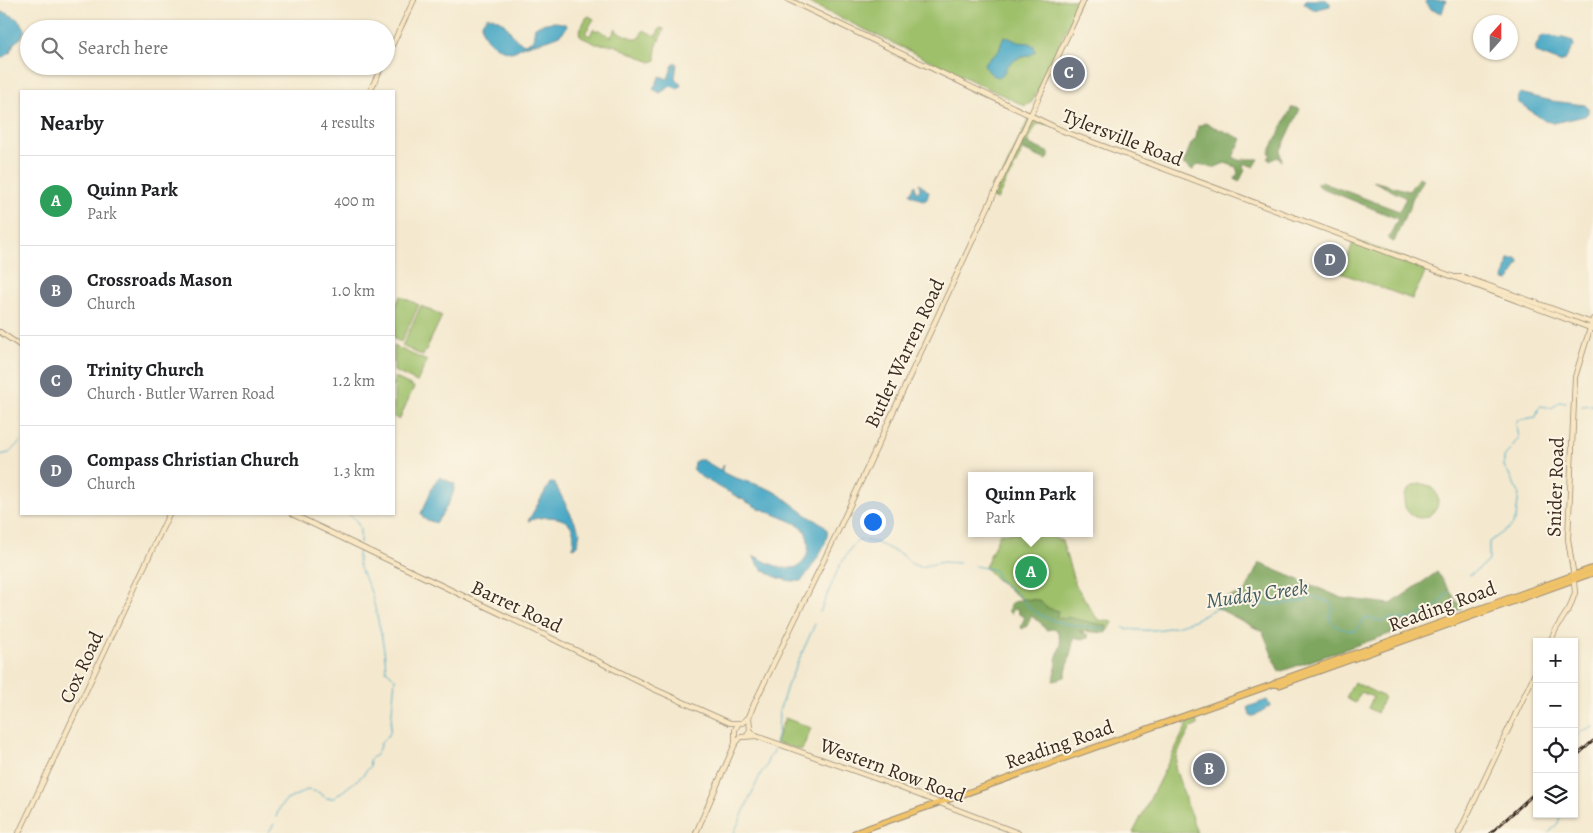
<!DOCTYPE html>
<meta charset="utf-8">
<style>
:root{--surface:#fff;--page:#f6f6f6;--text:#202124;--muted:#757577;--line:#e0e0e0;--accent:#1a73e8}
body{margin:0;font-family:Alegreya,serif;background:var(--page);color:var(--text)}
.controls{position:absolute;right:15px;bottom:15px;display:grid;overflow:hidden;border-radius:0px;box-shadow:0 1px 4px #0004}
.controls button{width:45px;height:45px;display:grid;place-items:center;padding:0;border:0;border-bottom:1px solid var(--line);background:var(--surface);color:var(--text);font:25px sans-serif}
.compass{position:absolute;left:1473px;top:15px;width:45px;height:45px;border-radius:50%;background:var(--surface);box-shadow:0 1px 4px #0004;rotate:21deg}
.you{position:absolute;left:872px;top:521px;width:18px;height:18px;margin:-12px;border:4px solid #fff;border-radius:50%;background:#1a73e8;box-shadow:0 0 0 8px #1a73e833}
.badge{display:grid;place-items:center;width:32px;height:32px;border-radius:50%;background:var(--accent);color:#fff;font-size:16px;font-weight:700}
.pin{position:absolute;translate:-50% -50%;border:2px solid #fff;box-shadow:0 1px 5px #0006}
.popup{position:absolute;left:968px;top:472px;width:125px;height:65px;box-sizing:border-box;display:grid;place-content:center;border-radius:0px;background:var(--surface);filter:drop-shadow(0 1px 4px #0005);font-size:16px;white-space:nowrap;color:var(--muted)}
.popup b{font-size:19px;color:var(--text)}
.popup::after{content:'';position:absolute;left:50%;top:100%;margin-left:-10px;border:10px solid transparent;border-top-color:var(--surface)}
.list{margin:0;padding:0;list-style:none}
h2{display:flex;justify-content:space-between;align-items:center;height:65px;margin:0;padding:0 20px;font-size:21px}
h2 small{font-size:16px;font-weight:400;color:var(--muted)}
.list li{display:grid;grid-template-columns:32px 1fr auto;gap:15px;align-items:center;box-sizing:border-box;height:90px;padding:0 20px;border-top:1px solid var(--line)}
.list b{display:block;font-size:19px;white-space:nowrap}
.list p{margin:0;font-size:16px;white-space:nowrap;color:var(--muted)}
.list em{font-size:16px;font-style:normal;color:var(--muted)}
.icon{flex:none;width:28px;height:28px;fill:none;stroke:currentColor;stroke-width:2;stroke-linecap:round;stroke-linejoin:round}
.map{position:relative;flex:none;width:1593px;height:833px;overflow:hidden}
.search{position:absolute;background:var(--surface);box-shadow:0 1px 4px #0004;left:20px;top:20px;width:375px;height:55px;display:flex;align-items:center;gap:12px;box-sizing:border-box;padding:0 18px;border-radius:28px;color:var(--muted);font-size:19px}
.panel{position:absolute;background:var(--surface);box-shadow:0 1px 4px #0004;left:20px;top:90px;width:375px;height:425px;border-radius:0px}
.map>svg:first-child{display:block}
</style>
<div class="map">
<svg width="1593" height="833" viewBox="0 0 1593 833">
<rect width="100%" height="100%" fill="#fcf5e5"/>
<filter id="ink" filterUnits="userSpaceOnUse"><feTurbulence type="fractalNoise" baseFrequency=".02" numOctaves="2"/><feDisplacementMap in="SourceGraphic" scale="10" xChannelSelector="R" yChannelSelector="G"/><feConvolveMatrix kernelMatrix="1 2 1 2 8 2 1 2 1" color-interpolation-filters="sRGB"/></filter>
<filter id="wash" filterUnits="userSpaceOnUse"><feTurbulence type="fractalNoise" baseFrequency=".0096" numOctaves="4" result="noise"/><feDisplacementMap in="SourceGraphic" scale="20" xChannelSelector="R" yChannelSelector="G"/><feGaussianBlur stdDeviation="1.12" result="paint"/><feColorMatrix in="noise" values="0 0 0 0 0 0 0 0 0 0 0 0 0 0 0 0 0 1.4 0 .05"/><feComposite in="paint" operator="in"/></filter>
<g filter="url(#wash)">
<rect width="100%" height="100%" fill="#f4e9cf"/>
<g fill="#9ec06a" stroke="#6c7544">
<polygon points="803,0 1080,0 1032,102 1025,106"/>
<polygon points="589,16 594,19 585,33 590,36 593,29 597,31 598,29 611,37 616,28 616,31 636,39 639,39 643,30 656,36 660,28 664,29 656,48 656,60 651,62 614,45 596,44 581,37 579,32 586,18"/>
<path d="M 1030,116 L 1048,124 L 1037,124 L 1027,143 L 1022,145 C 1023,156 1014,163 1012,174 L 1008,177 L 997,200 L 992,198 Z"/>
<polygon points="1354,240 1428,267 1412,299 1341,273 1344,266 1337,264 1338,260 1345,264"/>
<polygon points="400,296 419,305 401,342 394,339 394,310"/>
<polygon points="421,306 442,316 423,356 402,346"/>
<polygon points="394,346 427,361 417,382 394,371"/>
<polygon points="394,377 414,387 399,420 394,417"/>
<circle cx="1421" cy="501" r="17"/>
<polygon points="1000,533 1045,533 1062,541 1075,584 1096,617 1099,620 1113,622 1109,630 1075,628 1029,605 995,578 985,567"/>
<polygon points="1354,682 1384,697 1377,713 1368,708 1373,697 1361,692 1355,703 1346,698"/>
<polygon points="785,718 811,728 802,750 775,743"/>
<polygon points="1195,719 1198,725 1191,728 1177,754 1175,768 1197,833 1133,833 1189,721"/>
</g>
<g fill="#7ea65e" stroke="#5c683e">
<polygon points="1292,107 1300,109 1280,152 1282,161 1277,157 1270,161 1268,159 1271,154 1269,153"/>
<polygon points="1205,123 1242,139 1233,157 1241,161 1244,159 1259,159 1254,167 1244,163 1243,167 1245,170 1239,182 1235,179 1238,173 1236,167 1225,163 1213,168 1198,164 1193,170 1183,164 1191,144 1196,138 1198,126"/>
<polygon points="1027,143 1049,153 1049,158 1046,160 1023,150 1022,145"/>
<polygon points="1419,177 1423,179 1412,199 1410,208 1406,213 1394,242 1388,239 1398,219 1320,187 1316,183 1321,182 1399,211 1406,198 1373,181 1409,191"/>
<polygon points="1259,563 1342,598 1391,604 1437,572 1462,609 1279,672 1263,632 1210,604 1246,591"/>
<polygon points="1023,599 1039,600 1047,608 1059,611 1056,617 1065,619 1067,617 1107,626 1106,633 1079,631 1088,635 1088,638 1084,639 1074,638 1065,677 1053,681 1057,664 1056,659 1061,644 1057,630 1052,629 1047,630 1044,628 1041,623 1031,616 1027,626 1022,629 1021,626 1025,617 1019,614 1018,609 1014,609 1011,614 1008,611 1011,603"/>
</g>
<g fill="#46a7c5" stroke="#406872">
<polygon points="1306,0 1326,0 1330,3 1330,6 1314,10 1304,3"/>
<polygon points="1426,0 1446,0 1442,13 1432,10 1426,3"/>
<path d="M 1,12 C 12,14 21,20 25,29 L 21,38 L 14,43 L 10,53 L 0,59 L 0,14 Z"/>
<path d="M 488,16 C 493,17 499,20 504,23 C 511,30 513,41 525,44 L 533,40 L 535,27 C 544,22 558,20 567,25 C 565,39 536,42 524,46 C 519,48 516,52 510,52 C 495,50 470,29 488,16 Z"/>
<polygon points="1544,35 1563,38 1573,41 1574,46 1565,60 1560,62 1537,53 1535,48 1540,38"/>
<path d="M 1005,36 L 1018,42 L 1029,43 L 1034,46 L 1035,52 C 1029,57 1022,56 1015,60 C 1007,64 1006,70 1001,77 C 994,78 985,70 984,63 L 999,51 L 1003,38 Z"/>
<polygon points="676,62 677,64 675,78 681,85 678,89 671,86 660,93 653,89 660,76 668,79 673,64"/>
<polygon points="1520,93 1552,101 1585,105 1588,108 1588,113 1585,116 1554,123 1545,121 1518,102 1518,96"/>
<polygon points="919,183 929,192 927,199 924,201 910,194 915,185 916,193 920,190"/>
<path d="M 1509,259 L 1518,259 L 1519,263 L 1509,281 L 1504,280 C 1504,273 1508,266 1509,259 Z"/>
<path d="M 698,460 L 703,460 L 720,470 L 724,465 L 722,472 C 737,480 753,482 769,489 C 784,496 796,508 810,517 C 816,521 825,523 827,531 C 830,541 808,574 801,581 C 786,583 757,573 754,556 C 765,561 780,570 792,568 C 811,566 812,538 802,527 C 798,523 770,513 762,509 L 760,510 L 758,508 L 701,477 L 693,469 L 694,462 Z"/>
<path d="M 439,477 L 455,484 C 454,497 444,512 436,523 L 424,519 L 421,513 C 428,502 430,487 439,477 Z"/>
<path d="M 554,482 L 580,532 L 577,546 L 573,548 C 573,541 575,535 572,528 C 565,514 540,516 528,521 L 550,483 Z"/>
<polygon points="1267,700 1270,706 1254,716 1250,716 1248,707"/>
</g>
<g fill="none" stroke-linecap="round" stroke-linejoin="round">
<g stroke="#46a7c5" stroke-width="1">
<polyline points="1582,406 1593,405"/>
<polyline points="0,455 9,453 21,441"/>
<path d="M 349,514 C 360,522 361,529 360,543"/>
<path d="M 975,566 L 995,570 C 998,585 1005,583 1015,592 C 1021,597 1025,604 1031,609 C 1051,625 1081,626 1106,629"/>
<polyline points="1469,575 1479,569 1489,560 1489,542 1512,526 1516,518 1519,493 1504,466 1504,457 1518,439 1516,424 1518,420 1536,417 1539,407 1541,406 1552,408 1559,402 1566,402"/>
<polyline points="820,612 839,567 851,548 856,542 862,540 877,543 901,554 912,564 920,567 943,562 960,563"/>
<path d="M 1123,628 C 1150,633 1168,630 1194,620 C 1201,617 1207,611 1215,609 C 1247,600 1282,610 1314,597 L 1329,602 L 1333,608 L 1329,618 C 1335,629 1345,630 1356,631 L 1365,618 L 1382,621 L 1393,618 L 1410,620 L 1438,605 L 1448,592"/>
<polyline points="1574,740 1581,731 1593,727"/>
<path d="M 276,817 L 279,809 L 285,801 L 307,790 L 318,792 L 326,798 L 334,798 L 362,776 L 370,766 L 369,760 L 377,754 L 381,743 L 390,733 L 395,678 L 386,670 C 385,646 378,620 372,596 C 368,578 354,569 359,549"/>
<polyline points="268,833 274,824"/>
<polyline points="734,833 761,773 767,766 768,759 773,753 778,733 779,712 787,686 815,624"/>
<polyline points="1549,833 1558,823 1561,814"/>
</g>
</g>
</g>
<g filter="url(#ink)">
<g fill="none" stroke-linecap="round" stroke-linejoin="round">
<defs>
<g id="secondary">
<polyline points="789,0 1063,131 1593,329"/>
<polyline points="386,58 414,0"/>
<polyline points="370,91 382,66"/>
<polyline points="1457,277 1464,277 1592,323"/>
<polyline points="0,332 21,346"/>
<polyline points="292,514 545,635 654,689 730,723 742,723 749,717"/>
<polyline points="1550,642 1556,629 1570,607 1575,593 1573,571 1568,539 1575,377 1593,319"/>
<polyline points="750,730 756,736 880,780 1018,833"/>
<polyline points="747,736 750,730 749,717 754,704 837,533 1084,0"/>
<polyline points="735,744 735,730 738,724"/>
<polyline points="19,833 169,514"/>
<polyline points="696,833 735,744 741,737 756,736"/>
<polyline points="1459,833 1537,669"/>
</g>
<g id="primary">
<polyline points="1274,684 1280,685 1593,573"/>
<polyline points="854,833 1274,684 1278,681 1593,568"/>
</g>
</defs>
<use href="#secondary" stroke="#988a76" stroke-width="6"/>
<use href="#primary" stroke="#988a76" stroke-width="7"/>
<use href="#secondary" stroke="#f9e7c3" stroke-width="4.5"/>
<use href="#primary" stroke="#f1c369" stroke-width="5"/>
<defs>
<g id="rail">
<polyline points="1574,758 1593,741"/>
<polyline points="1491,833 1537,791"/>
</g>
</defs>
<use href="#rail" stroke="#3b2a1e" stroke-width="3"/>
<use href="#rail" stroke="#fcf5e5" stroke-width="1" stroke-dasharray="4" stroke-linecap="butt"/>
</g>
</g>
<g text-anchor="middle" stroke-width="4" stroke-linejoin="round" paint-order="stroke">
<g font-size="20" fill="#3b2a1e" stroke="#fcf5e5">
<text transform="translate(1123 137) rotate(21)" y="7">Tylersville Road</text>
<text transform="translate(904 353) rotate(-65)" y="7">Butler Warren Road</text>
<text transform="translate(1555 487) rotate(-88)" y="7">Snider Road</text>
<text transform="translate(517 606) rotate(25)" y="7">Barret Road</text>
<text transform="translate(1442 606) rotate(-20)" y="7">Reading Road</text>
<text transform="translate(81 667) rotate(-65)" y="7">Cox Road</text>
<text transform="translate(1059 744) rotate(-19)" y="7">Reading Road</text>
<text transform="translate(893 770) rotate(20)" y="7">Western Row Road</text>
</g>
<g font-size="21" font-style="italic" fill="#3f5c61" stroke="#fcf5e5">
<text transform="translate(1257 594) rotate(-8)" y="7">Muddy Creek</text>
</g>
</g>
</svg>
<div class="controls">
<button>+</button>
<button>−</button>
<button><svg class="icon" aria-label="locate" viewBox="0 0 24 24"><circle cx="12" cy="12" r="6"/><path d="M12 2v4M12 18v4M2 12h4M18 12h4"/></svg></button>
<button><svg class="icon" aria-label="layers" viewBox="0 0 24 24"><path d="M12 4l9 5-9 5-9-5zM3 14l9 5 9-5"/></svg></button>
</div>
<svg class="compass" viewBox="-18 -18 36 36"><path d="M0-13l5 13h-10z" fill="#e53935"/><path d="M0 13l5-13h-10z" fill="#757577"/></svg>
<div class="you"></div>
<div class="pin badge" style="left:1031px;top:572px;background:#2e9e5b">A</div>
<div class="popup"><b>Quinn Park</b>Park</div>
<div class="pin badge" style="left:1209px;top:769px;background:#6b7280">B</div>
<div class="pin badge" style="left:1069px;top:73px;background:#6b7280">C</div>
<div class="pin badge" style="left:1330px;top:260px;background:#6b7280">D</div>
<div class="search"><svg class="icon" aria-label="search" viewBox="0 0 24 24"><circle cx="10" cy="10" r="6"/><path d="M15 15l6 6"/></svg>Search here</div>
<section class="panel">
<h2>Nearby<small>4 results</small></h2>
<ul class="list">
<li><span class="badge" style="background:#2e9e5b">A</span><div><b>Quinn Park</b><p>Park</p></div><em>400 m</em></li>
<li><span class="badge" style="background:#6b7280">B</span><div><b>Crossroads Mason</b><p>Church</p></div><em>1.0 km</em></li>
<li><span class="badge" style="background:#6b7280">C</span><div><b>Trinity Church</b><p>Church · Butler Warren Road</p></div><em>1.2 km</em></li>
<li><span class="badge" style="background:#6b7280">D</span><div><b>Compass Christian Church</b><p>Church</p></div><em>1.3 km</em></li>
</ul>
</section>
</div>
